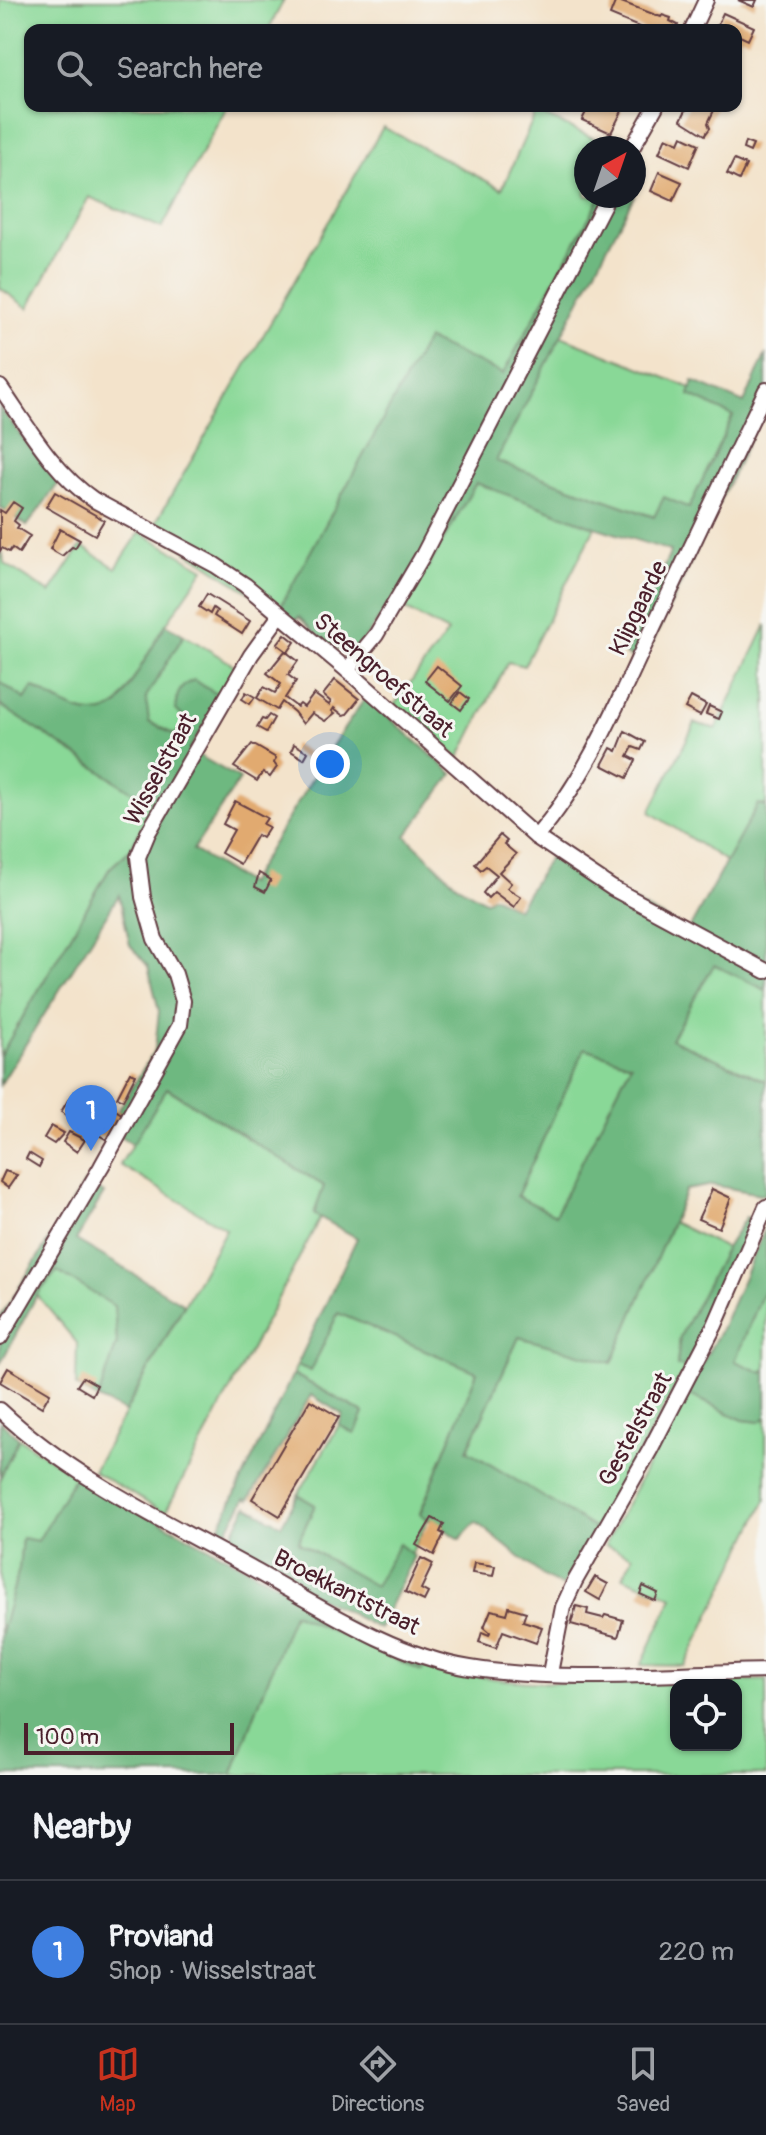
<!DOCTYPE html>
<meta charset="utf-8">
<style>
:root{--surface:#171b24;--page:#242831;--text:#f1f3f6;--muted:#9ea1a6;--line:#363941;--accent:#c8321e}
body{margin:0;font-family:Pangolin,sans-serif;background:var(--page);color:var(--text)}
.controls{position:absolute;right:24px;bottom:24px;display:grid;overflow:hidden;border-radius:16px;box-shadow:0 2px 6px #0004}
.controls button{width:72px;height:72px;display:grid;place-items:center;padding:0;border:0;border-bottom:2px solid var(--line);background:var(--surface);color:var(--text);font:40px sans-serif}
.compass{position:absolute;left:574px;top:136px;width:72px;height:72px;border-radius:50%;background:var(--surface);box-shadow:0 2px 6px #0004;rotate:40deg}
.scale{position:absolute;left:24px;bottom:20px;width:210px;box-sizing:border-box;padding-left:8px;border:4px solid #4a1f2b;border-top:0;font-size:22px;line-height:28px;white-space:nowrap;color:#4a1f2b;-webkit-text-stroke:6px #f6f6f2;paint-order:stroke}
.you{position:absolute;left:330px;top:764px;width:28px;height:28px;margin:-20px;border:6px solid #fff;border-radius:50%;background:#1a73e8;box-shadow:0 0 0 12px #1a73e833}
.badge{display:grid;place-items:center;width:52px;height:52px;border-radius:50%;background:var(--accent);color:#fff;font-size:26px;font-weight:700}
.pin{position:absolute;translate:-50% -66px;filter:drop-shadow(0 2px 4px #0008)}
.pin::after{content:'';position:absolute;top:42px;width:28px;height:24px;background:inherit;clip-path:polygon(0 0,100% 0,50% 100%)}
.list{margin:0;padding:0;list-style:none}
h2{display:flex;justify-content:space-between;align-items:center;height:104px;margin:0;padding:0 32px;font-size:34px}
h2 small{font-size:26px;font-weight:400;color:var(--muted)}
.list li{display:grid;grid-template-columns:52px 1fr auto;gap:24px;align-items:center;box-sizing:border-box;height:144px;padding:0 32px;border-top:2px solid var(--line)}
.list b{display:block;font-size:30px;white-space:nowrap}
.list p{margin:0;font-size:26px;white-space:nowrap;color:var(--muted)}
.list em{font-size:26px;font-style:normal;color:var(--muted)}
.icon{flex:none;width:44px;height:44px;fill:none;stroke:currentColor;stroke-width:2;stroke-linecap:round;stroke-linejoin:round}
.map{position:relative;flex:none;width:766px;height:1775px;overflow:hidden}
.search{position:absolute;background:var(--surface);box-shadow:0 2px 6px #0004;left:24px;right:24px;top:24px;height:88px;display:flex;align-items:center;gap:20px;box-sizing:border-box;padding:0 28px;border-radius:16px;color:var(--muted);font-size:30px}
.sheet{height:248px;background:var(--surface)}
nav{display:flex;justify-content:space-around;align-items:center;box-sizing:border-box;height:112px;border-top:2px solid var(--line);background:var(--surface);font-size:22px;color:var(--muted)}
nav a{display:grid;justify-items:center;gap:4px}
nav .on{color:var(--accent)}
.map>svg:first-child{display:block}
</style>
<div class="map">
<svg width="766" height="1775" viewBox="0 0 766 1775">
<rect width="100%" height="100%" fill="#f6f6f2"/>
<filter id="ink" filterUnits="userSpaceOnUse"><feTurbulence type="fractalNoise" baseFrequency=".0125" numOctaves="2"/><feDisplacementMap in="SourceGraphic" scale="16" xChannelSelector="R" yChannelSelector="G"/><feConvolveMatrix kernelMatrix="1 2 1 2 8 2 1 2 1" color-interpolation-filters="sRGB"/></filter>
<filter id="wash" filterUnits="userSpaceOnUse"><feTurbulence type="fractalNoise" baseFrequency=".006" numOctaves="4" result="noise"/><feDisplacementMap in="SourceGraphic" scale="32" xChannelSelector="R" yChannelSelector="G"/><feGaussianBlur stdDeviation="1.8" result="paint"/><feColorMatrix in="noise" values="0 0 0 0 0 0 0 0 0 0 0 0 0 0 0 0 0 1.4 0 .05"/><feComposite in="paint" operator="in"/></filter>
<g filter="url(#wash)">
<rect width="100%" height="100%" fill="#f3e3cb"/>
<g fill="#89d897" stroke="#6a7c61" stroke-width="2" fill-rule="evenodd">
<polygon points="0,0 284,0 268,30 30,30 30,106 227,106 162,228 89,197 28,308 0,288"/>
<polygon points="536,112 615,148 586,148 586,196 601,196 503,374 290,590 278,611 152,529 383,127 502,189"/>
<polygon points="561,336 691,388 690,395 733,415 689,509 655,517 495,461"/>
<polygon points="476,483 595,527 524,666 508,662 459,758 394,705 448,632 404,609"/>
<path d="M 140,532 L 204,569 L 166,624 L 119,704 C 90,727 60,701 33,687 L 25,699 L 0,682 L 0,552 L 3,554 L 4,563 L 50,593 L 81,546 L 116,568 Z"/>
<polygon points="766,625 766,806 758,804 727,862 650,812 695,723 716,729"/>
<polygon points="184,635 239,668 221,697 188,721 175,736 149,722 145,697"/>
<polygon points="0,705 154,806 130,850 110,868 0,1056"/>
<polygon points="714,964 766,990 766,1081 671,1039"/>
<polygon points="585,1048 631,1064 555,1215 517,1196"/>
<polygon points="166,1088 324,1186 314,1214 320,1218 165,1513 93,1471 226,1229 120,1165"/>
<polygon points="672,1222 726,1248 680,1337 677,1365 687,1366 597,1530 467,1451 519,1337 612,1363"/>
<polygon points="56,1271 114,1305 117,1343 98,1399 76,1386 77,1343 37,1295"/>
<polygon points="766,1285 766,1367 763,1373 734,1361"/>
<polygon points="338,1313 477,1372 420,1513 428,1519 411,1554 399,1545 376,1587 298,1542 315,1505 298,1495 339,1425 355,1434 364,1413 293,1374 297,1365 311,1371"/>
<polygon points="686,1393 743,1420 760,1422 766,1417 766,1500 685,1666 641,1665 673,1597 623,1577 633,1556 605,1545"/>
<polygon points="19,1438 75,1476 38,1542 22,1539 19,1569 0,1637 0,1478"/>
<path d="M 293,1613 L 421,1671 L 425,1663 C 491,1685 556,1684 625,1683 C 672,1682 719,1681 766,1680 L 766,1775 L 232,1775 ZM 676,1685 L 736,1685 L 736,1745 L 676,1745 Z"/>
</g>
<g fill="#6eb880" stroke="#5c6c56" stroke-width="2" fill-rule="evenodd">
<path d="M 601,196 L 634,196 L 496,461 L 654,517 L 664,497 L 689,508 L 733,416 L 689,395 L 693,381 L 744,403 L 766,354 L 766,404 L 643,663 L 625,654 L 671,551 L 595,527 L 476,483 L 404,609 L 393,601 L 357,649 C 331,656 316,633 299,617 L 294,622 L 278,611 L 427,339 L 503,374 Z"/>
<polygon points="0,408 58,484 27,526 0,507"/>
<path d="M 166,624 L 184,635 L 146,697 L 149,722 L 175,735 L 187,721 L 176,710 C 175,695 180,685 194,680 L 221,697 L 189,750 L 240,779 L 193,850 L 248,884 L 332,746 L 366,697 L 453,774 L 406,836 L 456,884 L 485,901 L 493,896 L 517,909 L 551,855 L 589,886 L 594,880 L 688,931 L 758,804 L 766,806 L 766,990 L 714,965 L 671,1039 L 766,1081 L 765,1195 L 713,1185 L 686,1190 L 612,1363 L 519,1337 L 467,1450 L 597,1530 L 562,1586 L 543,1576 L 476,1522 L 460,1539 L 420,1514 L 477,1372 L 338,1313 L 311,1371 L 297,1365 L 357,1238 L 314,1214 L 324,1186 L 167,1088 L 133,1144 L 116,1134 L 126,1117 L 118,1111 L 155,1049 L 159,1011 L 148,966 L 130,945 L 119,895 L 0,1085 L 0,1056 L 110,868 L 130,850 L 154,806 L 0,705 L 0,682 L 25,699 L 33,687 C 59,701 90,727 119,704 ZM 585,1048 L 631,1064 L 555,1215 L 517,1196 Z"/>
<polygon points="85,1182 104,1193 76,1240 184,1304 125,1412 98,1399 117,1343 114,1306 57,1271 37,1295 0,1364 0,1318"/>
<polygon points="746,1217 755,1220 710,1326 687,1366 677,1366 680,1337 726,1248"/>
<polygon points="766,1227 766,1285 735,1361 763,1373 766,1367 766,1417 760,1422 743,1420 686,1393 721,1329"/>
<polygon points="293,1374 364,1413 355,1434 339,1425 343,1415 311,1395 249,1500 245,1499 220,1543 216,1534"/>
<polygon points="0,1421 19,1438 0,1478"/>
<polygon points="75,1476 425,1663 422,1671 293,1613 232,1775 0,1775 0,1637 19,1569 22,1538 38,1541"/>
<polygon points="298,1495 315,1505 298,1542 375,1586 399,1544 414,1556 379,1629 225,1548 247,1506 281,1525"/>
</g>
<g id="blocks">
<g fill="#e1aa70">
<polygon points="616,0 661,17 662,15 671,18 670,21 678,25 676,30 646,30 610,15"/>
<polygon points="738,0 757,0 754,7"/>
<polygon points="723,13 754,27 748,40 740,36 736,45 736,30 715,30"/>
<polygon points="589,106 612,106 622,111 611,133 582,120"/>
<polygon points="688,106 716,106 708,123 710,128 705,135 681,120"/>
<polygon points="682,136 699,144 689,167 659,153 666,137 679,143"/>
<polygon points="745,142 753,145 750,152 743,149"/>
<polygon points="734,160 746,165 739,180 727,174"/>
<polygon points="659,172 682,182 673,201 651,191"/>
<polygon points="55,492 104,520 95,535 46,507"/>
<polygon points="13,502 22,508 14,521 19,525 17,528 30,536 19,553 12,548 9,552 2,548 0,551 0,510 5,513"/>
<polygon points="60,529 80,540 75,548 72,547 62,556 50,549"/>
<polygon points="207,594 250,621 242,634 214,616 217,611 213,608 210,614 199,607"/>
<polygon points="285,634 295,642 288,652 277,644"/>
<polygon points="285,651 298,661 288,675 296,681 285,698 297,707 300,704 304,707 314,694 329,705 331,702 323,695 335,680 359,699 347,714 343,715 334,708 332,711 335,713 325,721 312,713 303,724 294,712 282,702 277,710 257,698 264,687 275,693 281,684 267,673"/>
<polygon points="437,666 462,686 450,701 425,681"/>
<polygon points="246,692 255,697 250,704 242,699"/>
<polygon points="460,692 469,699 461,710 452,703"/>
<polygon points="691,697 706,705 700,716 685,708"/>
<polygon points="709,706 722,712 719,719 706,714"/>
<polygon points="269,715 274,718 266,732 257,727 262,719 265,720"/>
<polygon points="625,731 645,742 641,750 633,747 628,756 636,760 627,778 602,765 611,748 617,751"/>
<polygon points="252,744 276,758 274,763 277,767 270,777 263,772 257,781 234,767"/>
<polygon points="294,744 308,752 304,759 291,751"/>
<polygon points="235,801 267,818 263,824 269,827 262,838 257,835 240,864 221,853 234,830 223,824"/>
<polygon points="500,835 507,841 504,844 516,854 499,872 511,883 507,888 521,897 514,907 494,892 488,898 483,893 497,875 486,866 481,870 475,864"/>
<polygon points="259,873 271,880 265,892 255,887"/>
<polygon points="130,1072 136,1074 123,1100 117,1097"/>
<polygon points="70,1097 104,1118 111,1107 123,1115 107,1140 61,1112"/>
<polygon points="51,1126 64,1133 54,1144 44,1138"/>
<polygon points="69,1132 85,1140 77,1152 63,1142"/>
<polygon points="29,1153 42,1161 39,1167 26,1159"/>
<polygon points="5,1171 17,1175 8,1188 0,1182"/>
<polygon points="712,1189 731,1198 719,1228 698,1219"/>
<polygon points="8,1368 50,1393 42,1407 0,1382"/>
<polygon points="83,1377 97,1385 92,1395 77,1386"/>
<polygon points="310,1400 339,1417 280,1516 252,1499"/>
<polygon points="432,1518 444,1524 440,1532 444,1534 434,1555 416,1545"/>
<polygon points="421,1558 433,1564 421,1589 428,1593 424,1601 405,1592"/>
<polygon points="474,1563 495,1566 493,1576 472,1573"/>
<polygon points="595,1577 608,1584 600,1600 586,1592"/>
<polygon points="643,1586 658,1593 655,1601 640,1594"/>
<polygon points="576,1606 588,1609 587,1614 603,1618 605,1615 623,1620 618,1637 571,1624"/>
<polygon points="509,1607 526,1612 523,1621 542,1627 536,1643 503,1631 496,1648 479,1642 482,1632 489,1635 490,1632 484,1627 491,1610 507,1614"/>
</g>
</g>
</g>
<g filter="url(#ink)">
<use href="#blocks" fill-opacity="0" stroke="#633c43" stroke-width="2"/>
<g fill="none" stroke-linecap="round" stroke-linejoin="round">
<defs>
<g id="minor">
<polyline points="692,30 706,0"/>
<polyline points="632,148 656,106"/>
<path d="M 0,387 C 28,427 53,472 94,500 L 215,565 L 245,585 L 347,670 L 536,837 L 612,888 L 766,971"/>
<polyline points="347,670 376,635 423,555 608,196"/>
<path d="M 536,837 C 585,780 616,707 647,640 C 687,556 726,473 766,390"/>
<polyline points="0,1338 101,1167 180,1025 183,1001 175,974 155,939 143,897 138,857 148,833 251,655 280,615"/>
<path d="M 0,1410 C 72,1478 165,1521 250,1568 C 319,1606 391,1655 470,1668 C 564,1683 670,1673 766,1671"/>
<polyline points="550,1673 563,1607 575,1581 650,1450 715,1325 766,1207"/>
</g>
</defs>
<use href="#minor" stroke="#633c43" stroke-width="18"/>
<use href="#minor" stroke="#fff" stroke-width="14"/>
</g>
</g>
<g text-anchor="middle" stroke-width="6" stroke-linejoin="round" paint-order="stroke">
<g font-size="24" fill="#4a1f2b" stroke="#f6f6f2">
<text transform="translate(638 608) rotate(-64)" y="8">Klipgaarde</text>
<text transform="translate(384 675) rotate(41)" y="8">Steengroefstraat</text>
<text transform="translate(160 769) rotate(-61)" y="8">Wisselstraat</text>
<text transform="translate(635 1429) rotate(-61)" y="8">Gestelstraat</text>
<text transform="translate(347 1592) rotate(27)" y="8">Broekkantstraat</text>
</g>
</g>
</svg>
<div class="controls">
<button><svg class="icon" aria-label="locate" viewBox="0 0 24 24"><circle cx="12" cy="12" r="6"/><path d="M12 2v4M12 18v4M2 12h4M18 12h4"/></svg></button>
</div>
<svg class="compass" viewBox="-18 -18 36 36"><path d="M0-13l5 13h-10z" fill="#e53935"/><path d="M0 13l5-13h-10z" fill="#9ea1a6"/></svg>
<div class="scale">100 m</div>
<div class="you"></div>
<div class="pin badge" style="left:91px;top:1151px;background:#3f7fe0">1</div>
<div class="search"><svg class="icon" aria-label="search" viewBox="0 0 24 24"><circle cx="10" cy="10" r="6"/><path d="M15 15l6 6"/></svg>Search here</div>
</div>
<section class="sheet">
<h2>Nearby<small></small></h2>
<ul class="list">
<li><span class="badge" style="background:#3f7fe0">1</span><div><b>Proviand</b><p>Shop · Wisselstraat</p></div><em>220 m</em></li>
</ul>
</section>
<nav>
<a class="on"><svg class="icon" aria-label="map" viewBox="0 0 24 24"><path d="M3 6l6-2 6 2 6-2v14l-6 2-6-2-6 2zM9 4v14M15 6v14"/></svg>Map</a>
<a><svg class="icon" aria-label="directions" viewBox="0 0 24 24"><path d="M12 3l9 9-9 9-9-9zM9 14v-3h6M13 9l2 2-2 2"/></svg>Directions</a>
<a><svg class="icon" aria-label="saved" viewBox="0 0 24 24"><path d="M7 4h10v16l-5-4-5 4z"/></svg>Saved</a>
</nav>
